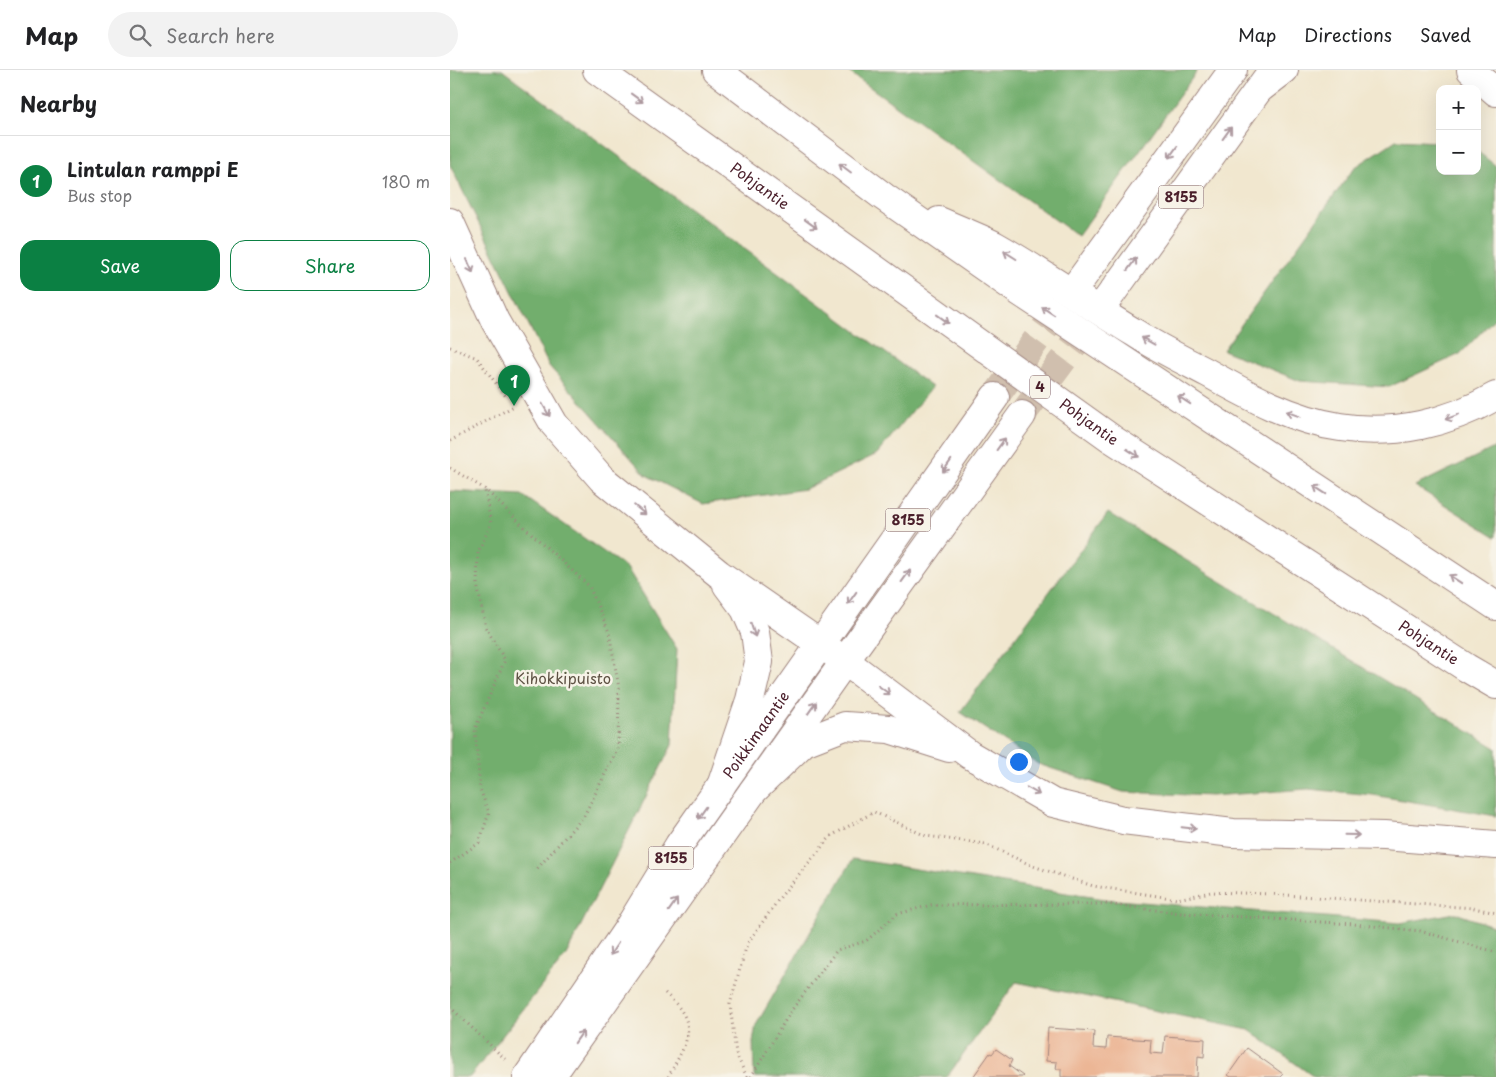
<!DOCTYPE html>
<meta charset="utf-8">
<style>
:root{--surface:#fff;--page:#f2f2f2;--text:#202124;--muted:#757577;--line:#e0e0e0;--accent:#0b8043}
body{margin:0;font-family:"Playpen Sans",sans-serif;background:var(--page);color:var(--text)}
.controls{position:absolute;right:15px;top:15px;display:grid;overflow:hidden;border-radius:10px;box-shadow:0 5px 20px #0002}
.controls button{width:45px;height:45px;display:grid;place-items:center;padding:0;border:0;border-bottom:1px solid var(--line);background:var(--surface);color:var(--text);font:25px sans-serif}
.you{position:absolute;left:568px;top:691px;width:18px;height:18px;margin:-12px;border:4px solid #fff;border-radius:50%;background:#1a73e8;box-shadow:0 0 0 8px #1a73e833}
.badge{display:grid;place-items:center;width:32px;height:32px;border-radius:50%;background:var(--accent);color:#fff;font-size:16px;font-weight:700}
.pin{position:absolute;translate:-50% -41px;filter:drop-shadow(0 1px 2px #0008)}
.pin::after{content:'';position:absolute;top:26px;width:18px;height:15px;background:inherit;clip-path:polygon(0 0,100% 0,50% 100%)}
.list{margin:0;padding:0;list-style:none}
h2{display:flex;justify-content:space-between;align-items:center;height:65px;margin:0;padding:0 20px;font-size:21px}
h2 small{font-size:16px;font-weight:400;color:var(--muted)}
.list li{display:grid;grid-template-columns:32px 1fr auto;gap:15px;align-items:center;box-sizing:border-box;height:90px;padding:0 20px;border-top:1px solid var(--line)}
.list b{display:block;font-size:19px;white-space:nowrap}
.list p{margin:0;font-size:16px;white-space:nowrap;color:var(--muted)}
.list em{font-size:16px;font-style:normal;color:var(--muted)}
.actions{display:flex;gap:10px;padding:15px 20px}
.actions a{flex:1;padding:11px 0;border:1px solid var(--accent);border-radius:15px;text-align:center;font-size:18px;color:var(--accent)}
.actions .main{background:var(--accent);color:#fff}
.icon{flex:none;width:28px;height:28px;fill:none;stroke:currentColor;stroke-width:2;stroke-linecap:round;stroke-linejoin:round}
.map{position:relative;flex:none;width:1046px;height:1007px;overflow:hidden}
header{display:flex;align-items:center;gap:30px;box-sizing:border-box;height:70px;padding:0 25px;background:var(--surface);border-bottom:1px solid var(--line)}
header strong{font-size:24px}
nav{display:flex;gap:28px;margin-inline-start:auto;font-size:18px}
.search{width:350px;height:45px;background:var(--page);display:flex;align-items:center;gap:12px;box-sizing:border-box;padding:0 18px;border-radius:28px;color:var(--muted);font-size:19px}
main{display:flex}
aside{flex:1;background:var(--surface)}
.map>svg:first-child{display:block}
</style>
<header>
<strong>Map</strong>
<div class="search"><svg class="icon" aria-label="search" viewBox="0 0 24 24"><circle cx="10" cy="10" r="6"/><path d="M15 15l6 6"/></svg>Search here</div>
<nav><a>Map</a><a>Directions</a><a>Saved</a></nav>
</header>
<main>
<aside>
<h2>Nearby<small></small></h2>
<ul class="list">
<li><span class="badge">1</span><div><b>Lintulan ramppi E</b><p>Bus stop</p></div><em>180 m</em></li>
</ul>
<div class="actions"><a class="main">Save</a><a>Share</a></div>
</aside>
<div class="map">
<svg width="1046" height="1007" viewBox="0 0 1046 1007">
<rect width="100%" height="100%" fill="#f7f3e8"/>
<filter id="ink" filterUnits="userSpaceOnUse"><feTurbulence type="fractalNoise" baseFrequency=".02" numOctaves="2"/><feDisplacementMap in="SourceGraphic" scale="10" xChannelSelector="R" yChannelSelector="G"/><feConvolveMatrix kernelMatrix="1 2 1 2 8 2 1 2 1" color-interpolation-filters="sRGB"/></filter>
<filter id="wash" filterUnits="userSpaceOnUse"><feTurbulence type="fractalNoise" baseFrequency=".0096" numOctaves="4" result="noise"/><feDisplacementMap in="SourceGraphic" scale="20" xChannelSelector="R" yChannelSelector="G"/><feGaussianBlur stdDeviation="1.12" result="paint"/><feColorMatrix in="noise" values="0 0 0 0 0 0 0 0 0 0 0 0 0 0 0 0 0 1.4 0 .05"/><feComposite in="paint" operator="in"/></filter>
<g filter="url(#wash)">
<rect width="100%" height="100%" fill="#f1e7cf"/>
<g fill="#72ae6d" stroke="#5e664c">
<polygon points="0,0 52,0 482,317 427,384 355,419 253,434 196,405 99,296 0,95"/>
<polygon points="396,0 748,0 628,166"/>
<polygon points="946,70 990,72 990,101 1027,101 1027,81 1046,96 1046,247 1010,284 939,317 850,311 773,280 904,98"/>
<polygon points="1046,377 1046,467 965,416"/>
<polygon points="0,421 72,425 177,498 227,579 222,675 116,885 20,1007 0,1007"/>
<polygon points="658,443 1046,678 1046,746 923,725 858,719 761,726 673,722 588,694 510,642"/>
<polygon points="403,789 654,829 950,853 1005,843 1046,857 1046,1007 864,1007 799,960 566,912 497,1007 304,1007 303,972 306,955"/>
</g>
<g id="blocks">
<g fill="#ecb695">
<polygon points="598,958 644,961 643,978 656,979 657,967 701,970 700,983 713,984 715,966 755,969 754,987 748,986 747,1007 611,1007 611,999 606,999 607,992 596,991"/>
<polygon points="797,978 833,1004 830,1007 781,1007 778,1005"/>
<polygon points="546,979 562,990 559,996 573,1006 572,1007 523,1007 540,983 542,984"/>
</g>
</g>
</g>
<g filter="url(#ink)">
<use href="#blocks" fill-opacity="0" stroke="#9e837d" stroke-width="1"/>
<g fill="none" stroke-linecap="round" stroke-linejoin="round">
<g stroke="#d0bfae" stroke-width="28" stroke-dasharray="28 14" stroke-linecap="butt">
<polyline points="545,327 619,225"/>
<polyline points="572,345 647,244"/>
</g>
<defs>
<g id="primary">
<polyline points="629,212 783,0"/>
<polyline points="654,234 822,1"/>
<polyline points="104,1002 395,591 572,345"/>
<path id="s1" d="M 77,1007 L 177,860 L 229,775 L 545,327"/>
</g>
<g id="motorway">
<path id="s2" d="M 147,0 L 662,369 L 1017,598 L 1046,615"/>
<polyline points="266,0 434,127 570,222 1046,536"/>
<polyline points="1021,0 1046,22"/>
<polyline points="808,20 834,0"/>
<path d="M 489,151 C 507,159 526,166 544,175 C 592,202 638,235 685,263 C 708,278 733,290 758,303 C 799,326 842,350 890,357 C 944,366 999,353 1046,326"/>
<polyline points="0,152 45,251 104,354 152,409 269,504 395,591 520,685 603,733 673,750 783,763 934,766 1046,775"/>
<polyline points="271,716 300,630 309,592 305,562 295,539 277,515"/>
<polyline points="303,721 354,672 395,656 439,659 499,678"/>
</g>
</defs>
<use href="#primary" stroke="#9e837d" stroke-width="30"/>
<use href="#motorway" stroke="#9e837d" stroke-width="30"/>
<g stroke="#9e837d" stroke-width="3" stroke-dasharray="1 4" stroke-linecap="butt">
<polyline points="0,277 27,288 57,328"/>
<polyline points="0,371 64,336 63,334"/>
<polyline points="0,398 35,419 72,455 139,516 159,562 169,618 168,678 134,746 85,801"/>
<polyline points="0,793 29,773 39,743 30,719 25,659 55,590 36,558 27,514 28,482 41,454 35,420"/>
<path d="M 215,923 C 251,955 238,970 218,1007"/>
<polyline points="0,937 55,989"/>
<polyline points="297,1007 286,984 280,934 297,874 331,826 381,766 424,742 476,766 535,774 583,796 643,816 727,829 761,822 821,824 1024,838 1046,843"/>
<polyline points="301,1007 341,941 387,880 416,871 447,844 481,835 655,834 731,843 903,854 970,861 1046,882"/>
</g>
<use href="#primary" stroke="#fff" stroke-width="28"/>
<use href="#motorway" stroke="#fff" stroke-width="28"/>
</g>
<defs><path id="oneway-shaft" d="M-6 0H5M1.5-3L5.5 0L1.5 3" fill="none" stroke-width="1.6" stroke-linecap="round" stroke-linejoin="round" transform="scale(1.25)"/></defs>
<g stroke="#ae9aa0">
<use href="#oneway-shaft" transform="translate(187 28) rotate(36)"/>
<use href="#oneway-shaft" transform="translate(777 63) rotate(-54)"/>
<use href="#oneway-shaft" transform="translate(723 82) rotate(126)"/>
<use href="#oneway-shaft" transform="translate(395 98) rotate(-143)"/>
<use href="#oneway-shaft" transform="translate(361 154) rotate(36)"/>
<use href="#oneway-shaft" transform="translate(560 185) rotate(-148)"/>
<use href="#oneway-shaft" transform="translate(682 194) rotate(-54)"/>
<use href="#oneway-shaft" transform="translate(20 196) rotate(66)"/>
<use href="#oneway-shaft" transform="translate(598 241) rotate(-147)"/>
<use href="#oneway-shaft" transform="translate(493 249) rotate(36)"/>
<use href="#oneway-shaft" transform="translate(698 271) rotate(-151)"/>
<use href="#oneway-shaft" transform="translate(734 330) rotate(-147)"/>
<use href="#oneway-shaft" transform="translate(96 340) rotate(60)"/>
<use href="#oneway-shaft" transform="translate(843 344) rotate(-160)"/>
<use href="#oneway-shaft" transform="translate(1002 347) rotate(160)"/>
<use href="#oneway-shaft" transform="translate(551 374) rotate(-54)"/>
<use href="#oneway-shaft" transform="translate(683 383) rotate(33)"/>
<use href="#oneway-shaft" transform="translate(497 396) rotate(125)"/>
<use href="#oneway-shaft" transform="translate(870 420) rotate(-147)"/>
<use href="#oneway-shaft" transform="translate(190 440) rotate(39)"/>
<use href="#oneway-shaft" transform="translate(456 506) rotate(-54)"/>
<use href="#oneway-shaft" transform="translate(1005 509) rotate(-147)"/>
<use href="#oneway-shaft" transform="translate(402 528) rotate(125)"/>
<use href="#oneway-shaft" transform="translate(303 560) rotate(72)"/>
<use href="#oneway-shaft" transform="translate(434 620) rotate(37)"/>
<use href="#oneway-shaft" transform="translate(362 638) rotate(-55)"/>
<use href="#oneway-shaft" transform="translate(583 721) rotate(30)"/>
<use href="#oneway-shaft" transform="translate(252 743) rotate(125)"/>
<use href="#oneway-shaft" transform="translate(739 758) rotate(6)"/>
<use href="#oneway-shaft" transform="translate(902 765) rotate(1)"/>
<use href="#oneway-shaft" transform="translate(223 835) rotate(-55)"/>
<use href="#oneway-shaft" transform="translate(164 879) rotate(124)"/>
<use href="#oneway-shaft" transform="translate(129 967) rotate(-55)"/>
</g>
</g>
<g text-anchor="middle" stroke-width="5" stroke-linejoin="round" paint-order="stroke">
<g fill="#f7f3e8" stroke="#7e5f64" stroke-width="1">
<rect x="708.5" y="115.5" width="45" height="23" rx="4"/>
<rect x="580" y="305.5" width="20" height="23" rx="4"/>
<rect x="435.5" y="438.5" width="45" height="23" rx="4"/>
<rect x="198.5" y="776.5" width="45" height="23" rx="4"/>
</g>
<g font-size="14" font-weight="bold" fill="#4a1f2b">
<text x="731" y="132">8155</text>
<text x="590" y="322">4</text>
<text x="458" y="455">8155</text>
<text x="221" y="793">8155</text>
</g>
<g font-size="15" fill="#4a1f2b" stroke="#f7f3e8">
<text dy="5" stroke="none"><textPath href="#s2" startOffset="200">Pohjantie</textPath></text>
<text dy="5" stroke="none"><textPath href="#s2" startOffset="605">Pohjantie</textPath></text>
<text dy="5" stroke="none"><textPath href="#s2" startOffset="1010">Pohjantie</textPath></text>
<text dy="5" stroke="none"><textPath href="#s1" startOffset="412">Poikkimaantie</textPath></text>
</g>
<g font-size="15" fill="#5e5244" stroke="#f7f3e8">
<text x="113" y="614">Kihokkipuisto</text>
</g>
</g>
</svg>
<div class="controls">
<button>+</button>
<button>−</button>
</div>
<div class="you"></div>
<div class="pin badge" style="left:64px;top:336px">1</div>
</div>
</main>
